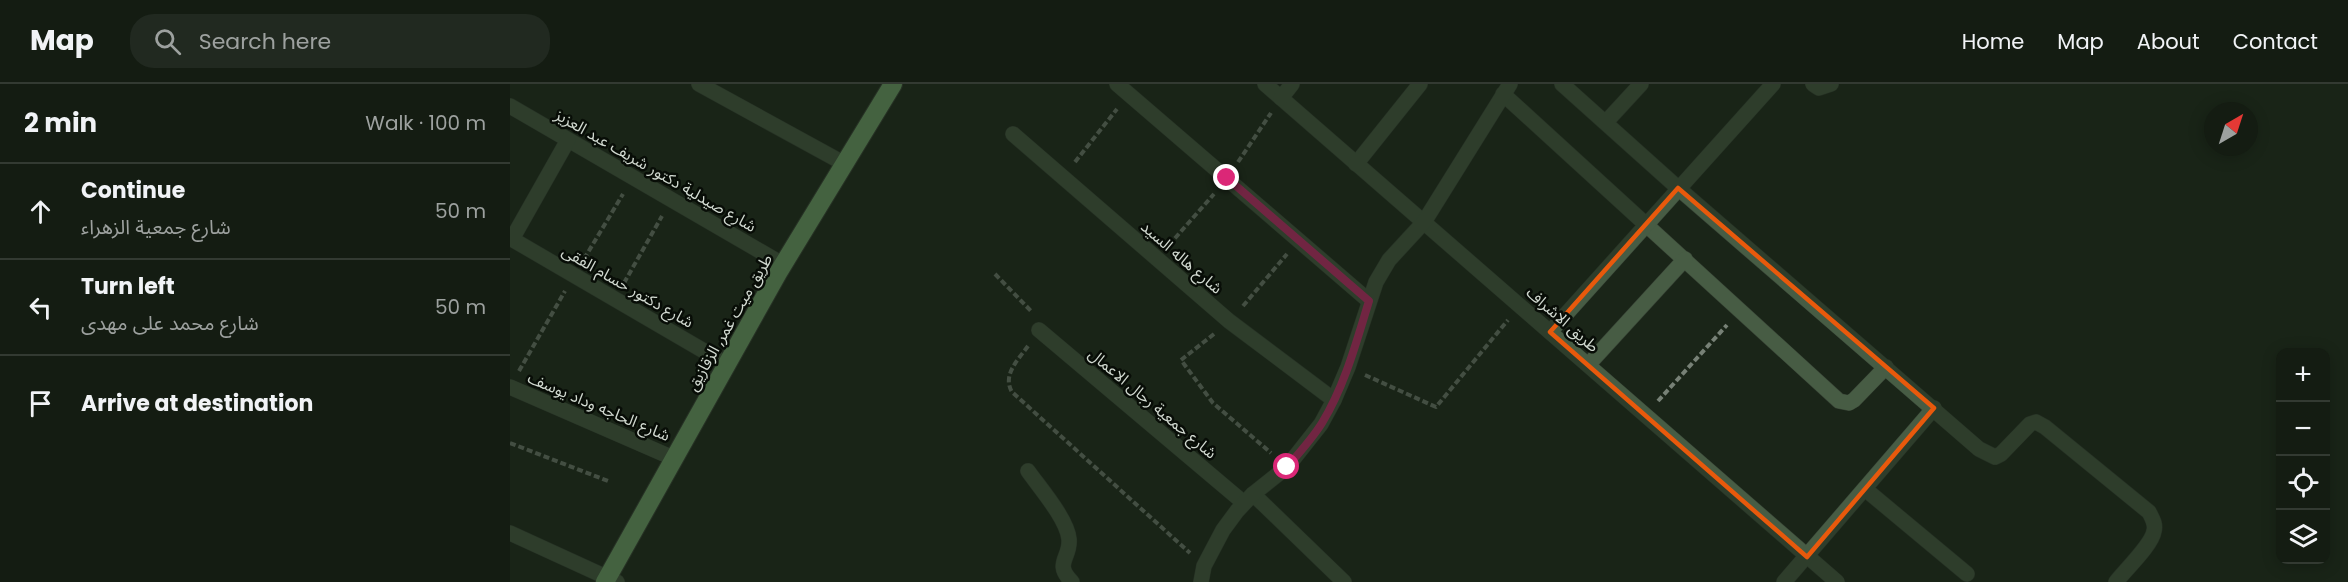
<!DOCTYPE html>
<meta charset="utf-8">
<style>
:root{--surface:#141c12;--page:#212920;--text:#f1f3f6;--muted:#9da19f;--line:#333a32}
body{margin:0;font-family:Poppins,"Noto Sans Arabic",sans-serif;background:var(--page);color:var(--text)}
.controls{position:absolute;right:18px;bottom:18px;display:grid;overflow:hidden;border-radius:12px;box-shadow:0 3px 15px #0003}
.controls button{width:54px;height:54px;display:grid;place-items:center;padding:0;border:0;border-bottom:2px solid var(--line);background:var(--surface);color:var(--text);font:30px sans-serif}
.compass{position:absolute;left:1694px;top:18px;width:54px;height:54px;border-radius:50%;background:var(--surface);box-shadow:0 3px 15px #0003;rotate:39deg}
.stop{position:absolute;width:18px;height:18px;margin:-14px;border:4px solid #db2777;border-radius:50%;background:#fff}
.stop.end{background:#db2777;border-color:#fff;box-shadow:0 2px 6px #0008}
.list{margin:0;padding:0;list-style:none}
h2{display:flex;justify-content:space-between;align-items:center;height:78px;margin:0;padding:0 24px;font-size:26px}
h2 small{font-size:20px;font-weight:400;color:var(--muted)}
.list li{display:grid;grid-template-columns:39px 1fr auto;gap:18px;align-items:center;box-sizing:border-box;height:96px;padding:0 24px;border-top:2px solid var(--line)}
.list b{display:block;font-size:22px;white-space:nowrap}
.list p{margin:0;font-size:20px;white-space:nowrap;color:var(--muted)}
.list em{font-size:20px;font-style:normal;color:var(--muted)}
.icon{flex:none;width:33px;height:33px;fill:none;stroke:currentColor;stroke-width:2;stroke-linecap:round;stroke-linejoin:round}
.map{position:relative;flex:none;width:1838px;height:498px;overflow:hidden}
header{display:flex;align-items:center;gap:36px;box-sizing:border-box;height:84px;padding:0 30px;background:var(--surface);border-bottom:2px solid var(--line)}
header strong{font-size:28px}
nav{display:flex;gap:33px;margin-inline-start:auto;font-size:21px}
.search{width:420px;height:54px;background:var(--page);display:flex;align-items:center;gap:15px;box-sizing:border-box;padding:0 21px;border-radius:24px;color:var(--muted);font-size:22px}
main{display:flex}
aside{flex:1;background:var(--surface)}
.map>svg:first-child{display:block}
</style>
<header>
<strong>Map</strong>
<div class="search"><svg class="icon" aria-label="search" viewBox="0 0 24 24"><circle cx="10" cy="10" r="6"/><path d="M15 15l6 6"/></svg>Search here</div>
<nav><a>Home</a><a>Map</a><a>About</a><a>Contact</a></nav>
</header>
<main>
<aside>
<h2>2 min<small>Walk · 100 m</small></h2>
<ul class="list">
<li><svg class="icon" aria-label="ahead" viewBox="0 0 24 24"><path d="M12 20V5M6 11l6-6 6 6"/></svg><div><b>Continue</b><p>شارع جمعية الزهراء</p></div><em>50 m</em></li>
<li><svg class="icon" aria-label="left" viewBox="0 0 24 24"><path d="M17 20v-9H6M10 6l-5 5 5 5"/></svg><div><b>Turn left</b><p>شارع محمد على مهدى</p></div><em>50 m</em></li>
<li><svg class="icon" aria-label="arrive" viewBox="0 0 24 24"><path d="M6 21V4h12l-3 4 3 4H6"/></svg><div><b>Arrive at destination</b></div></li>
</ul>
</aside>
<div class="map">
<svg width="1838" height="498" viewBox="0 0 1838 498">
<rect width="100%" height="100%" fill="#1a2518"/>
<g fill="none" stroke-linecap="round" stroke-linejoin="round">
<defs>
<g id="minor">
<polyline points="189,0 335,80"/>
<polyline points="607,0 859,217"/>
<polyline points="755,0 1327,498"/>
<path d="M 1052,0 L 1168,104 L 1469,365 L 1485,373 L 1491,370 L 1520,340 L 1526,338 L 1535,343 L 1639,428 C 1642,434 1646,440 1644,447 C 1642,461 1615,486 1606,498"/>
<polyline points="1303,0 1309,4 1321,0"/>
<polyline points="993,10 1329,317 1339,319 1344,316 1376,283"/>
<polyline points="771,14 782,0"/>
<polyline points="0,22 274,181"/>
<polyline points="1096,38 1131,0"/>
<polyline points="503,50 719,237 824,316"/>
<polyline points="846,80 910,0"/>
<polyline points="0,154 218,281"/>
<polyline points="2,155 58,56"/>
<polyline points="529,246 734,419"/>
<polyline points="1040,248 1263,0"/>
<polyline points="1078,281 1175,175"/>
<polyline points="0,303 163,374"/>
<path d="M 518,387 C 530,404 557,435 559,455 C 561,474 543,479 562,498"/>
<polyline points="1355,405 1457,490"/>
<polyline points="743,410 834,498"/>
<polyline points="0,449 107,498"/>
<polyline points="691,498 694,482 713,446 727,427 743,410 777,383 811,340 824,316 838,283 866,198 879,176 914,138 1000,0"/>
<polyline points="1274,498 1424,324"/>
</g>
<polyline id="highway" points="95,498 268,189 383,0"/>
</defs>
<use href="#minor" stroke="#374235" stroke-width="16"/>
<use href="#highway" stroke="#374235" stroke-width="20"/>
<g stroke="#778176" stroke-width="4" stroke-dasharray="6 3" stroke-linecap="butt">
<polyline points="565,78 607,25"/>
<polyline points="728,78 761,29"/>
<polyline points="659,161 704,110"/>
<polyline points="74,175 113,110"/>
<polyline points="485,190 522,228"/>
<polyline points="114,199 152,132"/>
<polyline points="733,222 777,170"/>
<polyline points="704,250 671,276 703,319 761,369"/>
<path d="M 518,262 C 508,276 492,291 502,308 L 680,469"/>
<polyline points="9,287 55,207"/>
<polyline points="855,291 926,323 998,236"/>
<polyline points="1148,317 1217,241"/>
<polyline points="0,359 98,397"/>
</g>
<use href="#minor" stroke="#475c44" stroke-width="15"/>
<use href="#highway" stroke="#78ad72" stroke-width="18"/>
</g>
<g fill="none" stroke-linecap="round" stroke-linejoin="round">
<path stroke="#db2777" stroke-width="8" d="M 717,94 L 859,217 C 846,259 835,301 812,339 C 802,355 789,369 777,383"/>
</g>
<path d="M0 0H1838V498H0ZM 1168,104 L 1424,324 L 1297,473 L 1040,248 Z" fill="#1a2518" fill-opacity=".55" fill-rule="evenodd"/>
<path fill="none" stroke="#e8590c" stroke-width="4.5" stroke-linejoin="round" d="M 1168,104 L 1424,324 L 1297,473 L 1040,248 Z"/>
<g text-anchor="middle" stroke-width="5" stroke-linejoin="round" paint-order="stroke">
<g font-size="16" fill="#d1d9d0" stroke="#080d07">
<text transform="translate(146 86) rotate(30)" y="6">شارع صيدلية دكتور شريف عبد العزيز</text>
<text transform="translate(672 173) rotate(41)" y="6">شارع هاله السيد</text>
<text transform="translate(118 202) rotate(30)" y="6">شارع دكتور حسام الفقى</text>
<text transform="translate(1053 235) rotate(41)" y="6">طريق الاشراف</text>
<text transform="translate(219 238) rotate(-60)" y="6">طريق ميت غمر, الزقازيق</text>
<text transform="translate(643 319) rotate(40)" y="6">شارع جمعية رجال الاعمال</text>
<text transform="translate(89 322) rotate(23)" y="6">شارع الحاجه وداد يوسف</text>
</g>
</g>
</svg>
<div class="controls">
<button>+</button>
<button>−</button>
<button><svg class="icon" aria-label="locate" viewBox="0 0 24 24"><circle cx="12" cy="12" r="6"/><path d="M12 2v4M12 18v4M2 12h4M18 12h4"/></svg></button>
<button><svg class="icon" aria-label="layers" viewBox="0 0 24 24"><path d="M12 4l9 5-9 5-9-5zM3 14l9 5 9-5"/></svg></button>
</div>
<svg class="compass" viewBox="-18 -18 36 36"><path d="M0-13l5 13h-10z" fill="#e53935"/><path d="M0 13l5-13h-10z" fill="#9da19f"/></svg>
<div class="stop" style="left:777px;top:383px"></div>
<div class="stop end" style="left:717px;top:94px"></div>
</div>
</main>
